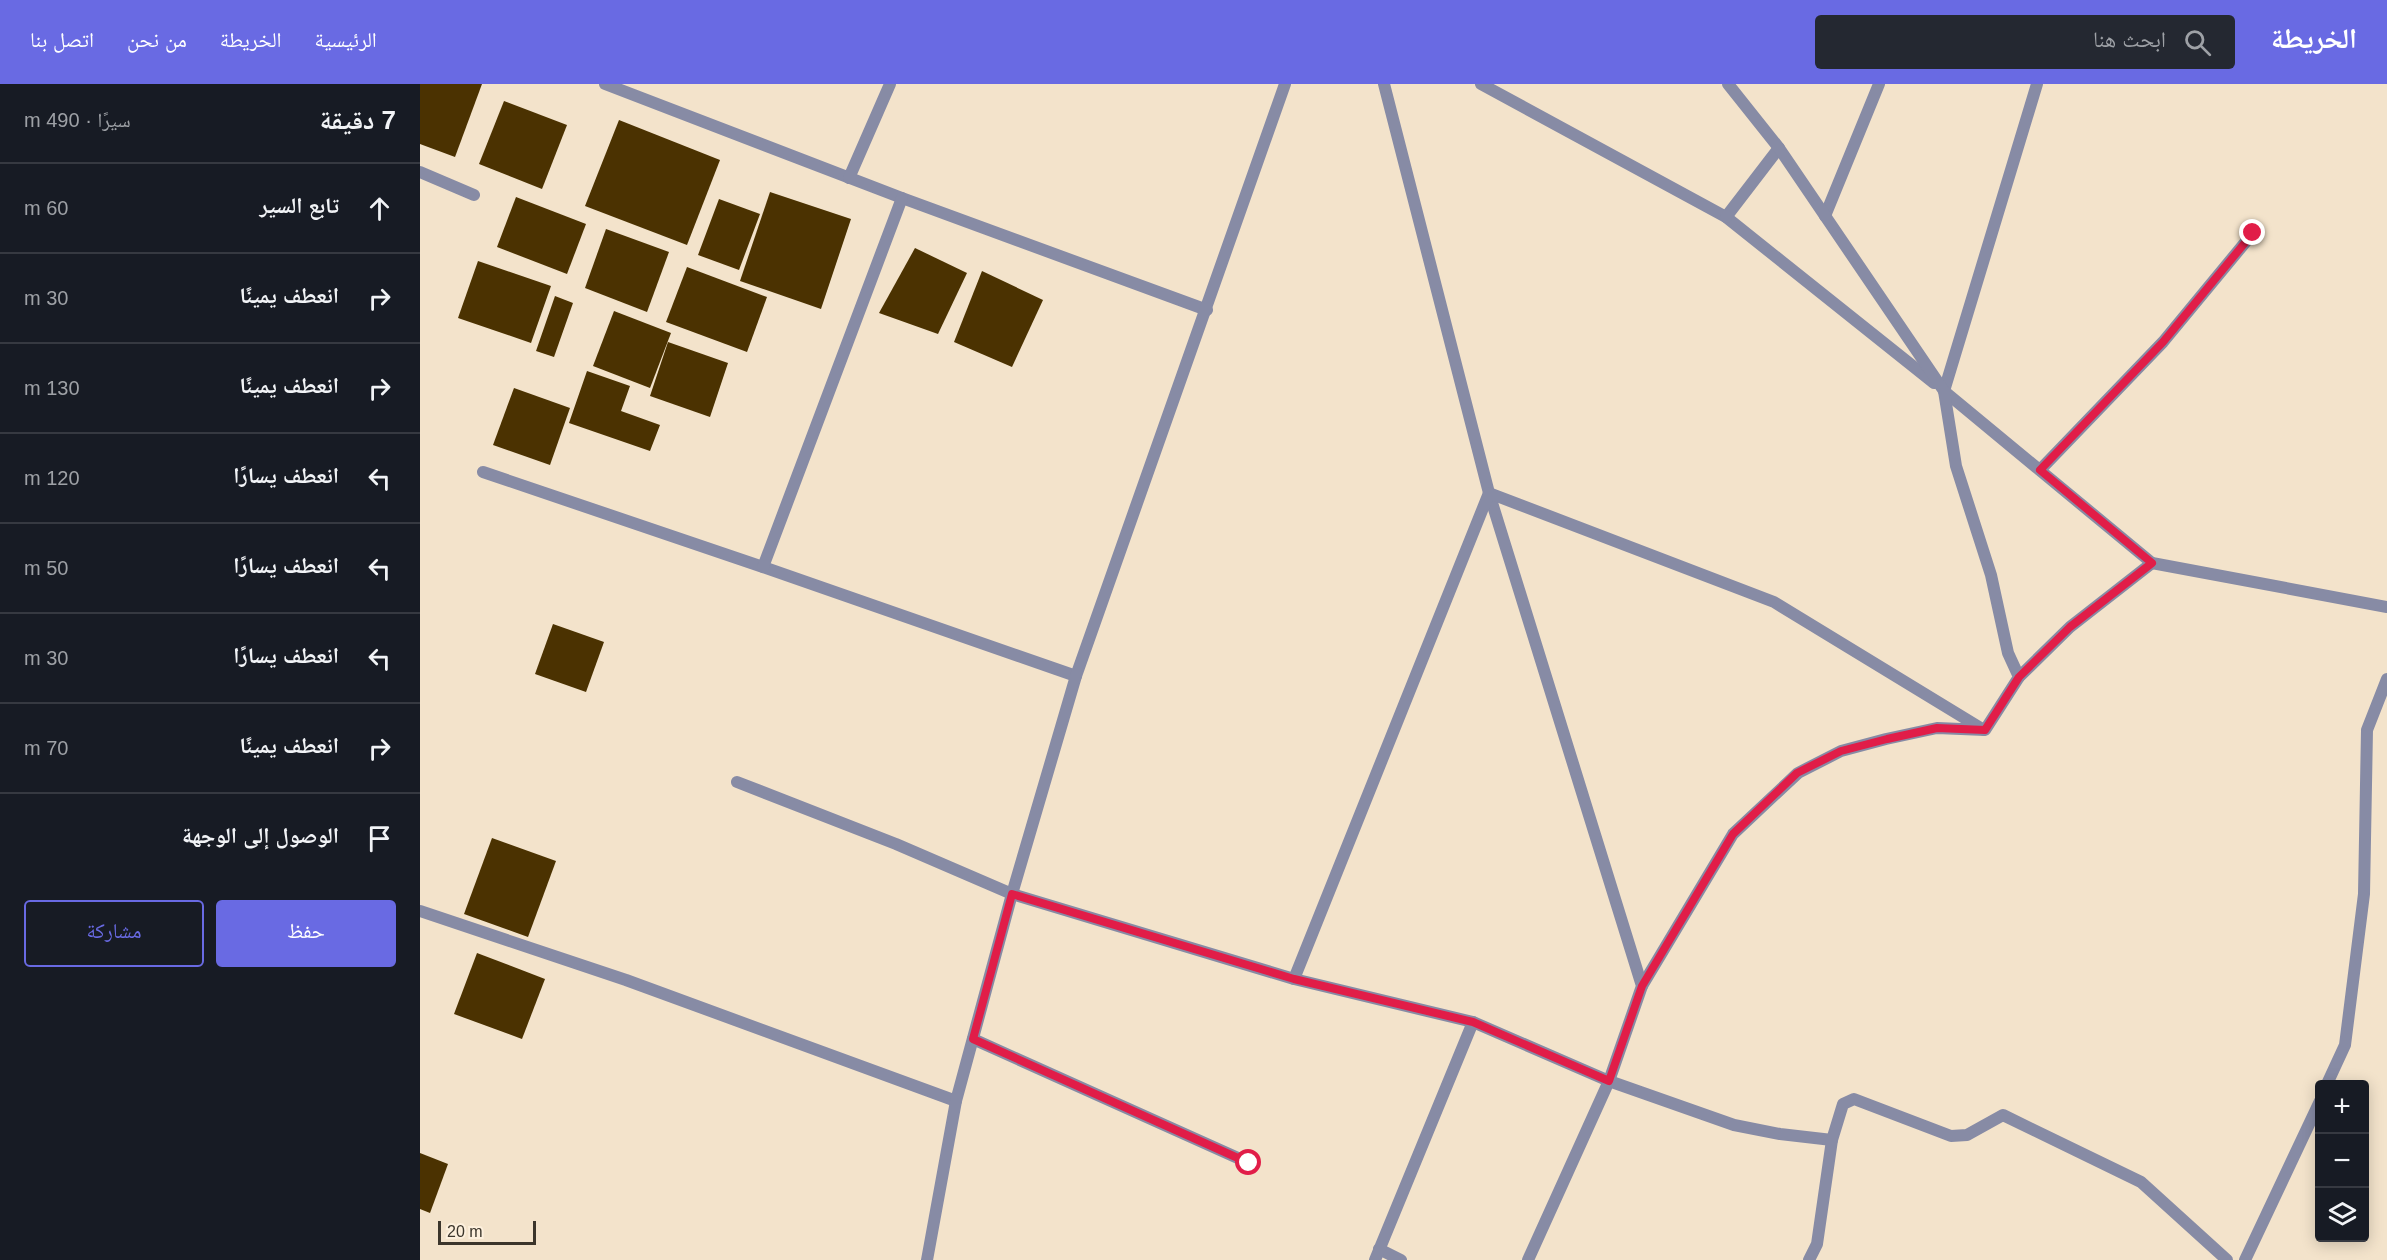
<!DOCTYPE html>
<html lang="ar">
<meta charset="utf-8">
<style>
:root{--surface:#171b24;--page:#242831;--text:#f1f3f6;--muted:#9ea1a6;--line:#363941;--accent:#696ae3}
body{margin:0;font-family:Helvetica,"Noto Naskh Arabic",sans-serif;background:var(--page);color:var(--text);direction:rtl}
.controls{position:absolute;right:18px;bottom:18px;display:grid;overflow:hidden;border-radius:6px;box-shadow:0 3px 15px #0003}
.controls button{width:54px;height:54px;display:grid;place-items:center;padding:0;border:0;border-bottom:2px solid var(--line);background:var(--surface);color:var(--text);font:30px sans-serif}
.scale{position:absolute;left:18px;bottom:15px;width:98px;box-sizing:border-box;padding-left:6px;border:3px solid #3b352b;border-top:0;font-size:16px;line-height:21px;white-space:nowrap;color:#3b352b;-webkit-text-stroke:4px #fdf0dd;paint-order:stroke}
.stop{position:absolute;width:18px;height:18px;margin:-14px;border:4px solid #e11d48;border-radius:50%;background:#fff}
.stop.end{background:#e11d48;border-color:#fff;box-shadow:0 2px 6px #0008}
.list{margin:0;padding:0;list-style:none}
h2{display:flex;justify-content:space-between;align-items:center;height:78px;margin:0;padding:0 24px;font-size:26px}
h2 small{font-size:20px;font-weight:400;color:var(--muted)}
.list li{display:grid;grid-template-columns:39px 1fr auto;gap:18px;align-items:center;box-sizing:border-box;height:90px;padding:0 24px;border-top:2px solid var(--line)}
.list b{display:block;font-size:22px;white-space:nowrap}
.list em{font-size:20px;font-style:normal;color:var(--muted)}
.actions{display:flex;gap:12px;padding:18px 24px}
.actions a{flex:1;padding:14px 0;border:2px solid var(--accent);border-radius:6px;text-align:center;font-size:21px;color:var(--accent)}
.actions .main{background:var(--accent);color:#fff}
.icon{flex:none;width:33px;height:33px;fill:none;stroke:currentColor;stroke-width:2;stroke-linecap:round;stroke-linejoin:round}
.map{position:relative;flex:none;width:1967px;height:1176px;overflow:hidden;direction:ltr}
header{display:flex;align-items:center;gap:36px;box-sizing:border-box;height:84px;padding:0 30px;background:var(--accent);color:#fff}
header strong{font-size:28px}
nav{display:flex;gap:33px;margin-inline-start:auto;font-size:21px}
.search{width:420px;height:54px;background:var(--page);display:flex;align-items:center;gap:15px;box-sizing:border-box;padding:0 21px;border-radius:6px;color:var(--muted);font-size:22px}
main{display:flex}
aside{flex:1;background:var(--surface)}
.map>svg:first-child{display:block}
</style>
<header>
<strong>الخريطة</strong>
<div class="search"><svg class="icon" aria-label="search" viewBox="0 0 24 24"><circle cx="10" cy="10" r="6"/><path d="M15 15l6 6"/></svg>ابحث هنا</div>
<nav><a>الرئيسية</a><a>الخريطة</a><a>من نحن</a><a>اتصل بنا</a></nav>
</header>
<main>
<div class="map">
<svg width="1967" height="1176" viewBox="0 0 1967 1176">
<rect width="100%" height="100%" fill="#f3e3cb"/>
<g fill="#4b3201">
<polygon points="0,0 62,0 35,73 0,60"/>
<polygon points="84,17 147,41 122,105 59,80"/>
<polygon points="199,36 300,76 267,161 165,122"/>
<polygon points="350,108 431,135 401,225 320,197"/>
<polygon points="96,113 166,140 147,190 77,163"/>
<polygon points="299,115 340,130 319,186 278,171"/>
<polygon points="186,145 249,168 227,228 165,204"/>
<polygon points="495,164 547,189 518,250 459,229"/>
<polygon points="58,177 131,202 111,259 38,234"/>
<polygon points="267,183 347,213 327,268 246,238"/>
<polygon points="562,187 623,216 592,283 534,258"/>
<polygon points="135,212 153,219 134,273 116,267"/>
<polygon points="194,227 251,249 230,304 173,282"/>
<polygon points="248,258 308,279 290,333 230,312"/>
<polygon points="167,287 210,302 201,327 240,341 230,367 149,339"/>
<polygon points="94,304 150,324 130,381 73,361"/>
<polygon points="133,540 184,558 166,608 115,590"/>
<polygon points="72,754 136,777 108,853 44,830"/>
<polygon points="57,869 125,895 102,955 34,930"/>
<polygon points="0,1069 28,1080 10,1129 0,1125"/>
</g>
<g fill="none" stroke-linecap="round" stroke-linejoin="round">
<g stroke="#878ba5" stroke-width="12">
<polyline points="185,0 482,114 787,226"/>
<polyline points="964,0 1069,409 1222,902 1189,997 1108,1176"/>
<polyline points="1061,0 1306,133 1514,299"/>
<polyline points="1617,0 1524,307 1732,479 1967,523"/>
<polyline points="0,88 54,111"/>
<polyline points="429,94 470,0"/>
<polyline points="1405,132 1459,0"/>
<polyline points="1306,133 1359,64"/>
<polyline points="1620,386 1743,258 1833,149"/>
<polyline points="63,388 343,483 656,592"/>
<polyline points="343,483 482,114"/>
<polyline points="1599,593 1650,543 1732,479"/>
<polyline points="317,698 476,760 592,810 874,895 1053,938 1189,997 1314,1041 1360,1050 1412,1056"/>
<polyline points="0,827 206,896 536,1017"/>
<polyline points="874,895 1069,409 1354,518 1564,646"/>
<polyline points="1222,902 1313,750 1378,689 1421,667 1466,655 1517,644 1565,646 1599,593 1588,569 1571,491 1536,382 1524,307 1359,64 1308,0"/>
<polyline points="553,955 829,1079"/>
<polyline points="1907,1000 1925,961 1944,810 1947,646 1967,595"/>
<polyline points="959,1165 981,1176"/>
<polyline points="507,1176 536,1017 592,810 656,592 865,0"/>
<polyline points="955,1176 1053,938"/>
<polyline points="1389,1176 1397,1160 1412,1056 1423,1020 1434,1015 1531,1052 1547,1051 1583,1031 1721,1098 1807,1176"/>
<polyline points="1825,1176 1900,1017"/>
</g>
</g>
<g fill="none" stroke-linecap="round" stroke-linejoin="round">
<polyline stroke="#e11d48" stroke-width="8" points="829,1079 553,955 592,810 874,895 1053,938 1189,997 1222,902 1313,750 1377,689 1421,667 1467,655 1517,644 1565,646 1599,593 1650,543 1732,479 1620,386 1743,258 1833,149"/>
</g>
</svg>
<div class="controls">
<button>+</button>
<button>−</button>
<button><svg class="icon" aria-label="layers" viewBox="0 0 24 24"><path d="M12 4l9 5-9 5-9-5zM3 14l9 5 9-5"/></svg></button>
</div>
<div class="scale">20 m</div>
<div class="stop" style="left:829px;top:1079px"></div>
<div class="stop end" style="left:1833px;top:149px"></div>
</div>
<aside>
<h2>7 دقيقة<small>سيرًا · 490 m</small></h2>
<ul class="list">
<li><svg class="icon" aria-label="ahead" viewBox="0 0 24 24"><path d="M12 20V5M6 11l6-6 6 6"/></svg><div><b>تابع السير</b></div><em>60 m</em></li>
<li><svg class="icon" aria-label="right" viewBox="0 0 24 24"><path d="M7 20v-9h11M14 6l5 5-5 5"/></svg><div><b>انعطف يمينًا</b></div><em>30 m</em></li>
<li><svg class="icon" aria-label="right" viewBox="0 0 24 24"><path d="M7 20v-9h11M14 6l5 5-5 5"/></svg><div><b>انعطف يمينًا</b></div><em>130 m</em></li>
<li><svg class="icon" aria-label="left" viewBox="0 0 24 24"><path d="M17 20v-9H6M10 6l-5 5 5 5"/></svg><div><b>انعطف يسارًا</b></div><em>120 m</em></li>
<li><svg class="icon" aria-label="left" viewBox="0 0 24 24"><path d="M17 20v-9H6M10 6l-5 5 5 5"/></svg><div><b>انعطف يسارًا</b></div><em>50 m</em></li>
<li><svg class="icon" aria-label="left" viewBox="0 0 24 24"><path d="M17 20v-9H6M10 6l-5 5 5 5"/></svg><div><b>انعطف يسارًا</b></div><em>30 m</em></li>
<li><svg class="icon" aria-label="right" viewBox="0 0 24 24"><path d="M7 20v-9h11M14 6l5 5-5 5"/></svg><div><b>انعطف يمينًا</b></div><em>70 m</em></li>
<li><svg class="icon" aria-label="arrive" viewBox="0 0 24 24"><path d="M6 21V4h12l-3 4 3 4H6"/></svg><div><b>الوصول إلى الوجهة</b></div></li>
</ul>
<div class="actions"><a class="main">حفظ</a><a>مشاركة</a></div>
</aside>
</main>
